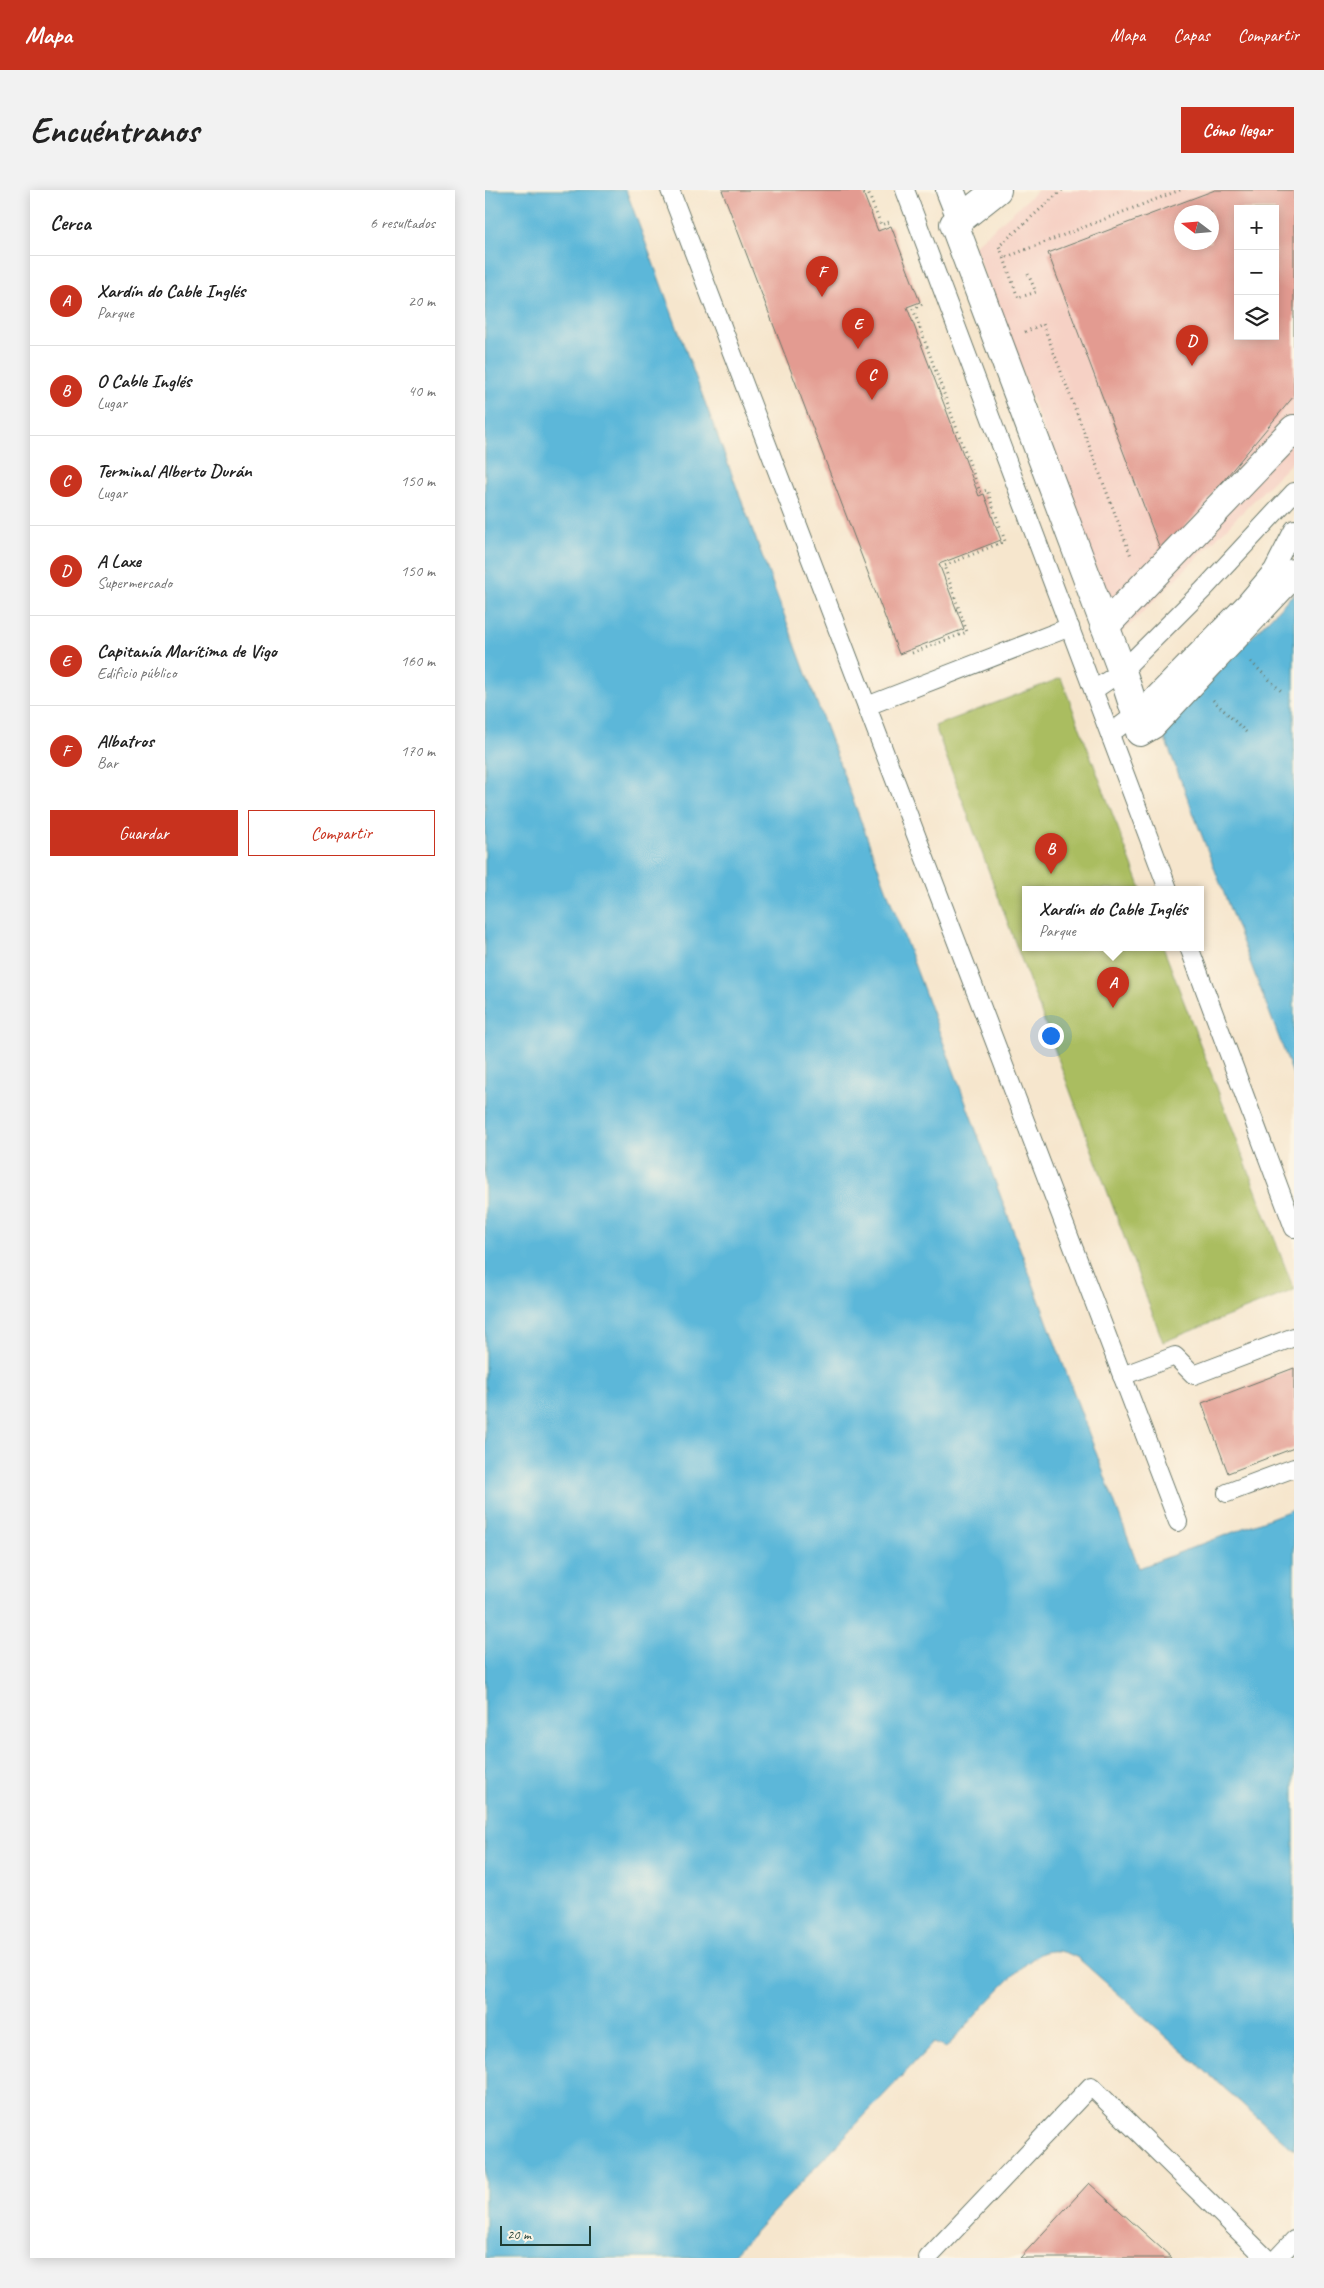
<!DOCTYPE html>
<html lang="es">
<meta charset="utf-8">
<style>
:root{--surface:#fff;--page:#f2f2f2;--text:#222;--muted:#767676;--line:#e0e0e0;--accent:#c8321e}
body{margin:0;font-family:Caveat,sans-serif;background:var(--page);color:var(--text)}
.controls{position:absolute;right:15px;top:15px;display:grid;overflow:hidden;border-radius:0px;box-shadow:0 2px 12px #0003}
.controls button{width:45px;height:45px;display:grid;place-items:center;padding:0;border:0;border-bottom:1px solid var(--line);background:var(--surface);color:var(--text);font:25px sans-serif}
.compass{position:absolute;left:689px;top:15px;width:45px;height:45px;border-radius:50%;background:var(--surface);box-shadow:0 2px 12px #0003;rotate:286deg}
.scale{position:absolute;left:15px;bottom:12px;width:91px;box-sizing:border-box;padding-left:5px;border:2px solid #1f3d34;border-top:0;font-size:14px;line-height:18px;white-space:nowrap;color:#1f3d34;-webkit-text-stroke:4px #fcf5e5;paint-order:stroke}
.you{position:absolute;left:565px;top:845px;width:18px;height:18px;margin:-12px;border:4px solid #fff;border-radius:50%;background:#1a73e8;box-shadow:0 0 0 8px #1a73e833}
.badge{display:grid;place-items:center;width:32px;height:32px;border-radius:50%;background:var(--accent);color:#fff;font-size:16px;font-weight:700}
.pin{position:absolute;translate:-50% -41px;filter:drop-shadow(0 1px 2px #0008)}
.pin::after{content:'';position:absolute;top:26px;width:18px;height:15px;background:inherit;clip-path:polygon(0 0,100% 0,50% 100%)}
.popup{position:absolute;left:537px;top:696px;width:182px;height:65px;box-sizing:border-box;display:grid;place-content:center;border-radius:0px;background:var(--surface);filter:drop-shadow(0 1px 4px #0005);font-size:16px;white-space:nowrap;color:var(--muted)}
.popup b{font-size:19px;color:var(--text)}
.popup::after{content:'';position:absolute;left:50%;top:100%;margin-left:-10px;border:10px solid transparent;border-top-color:var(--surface)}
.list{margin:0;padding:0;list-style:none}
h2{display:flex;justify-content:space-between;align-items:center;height:65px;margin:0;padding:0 20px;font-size:21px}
h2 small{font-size:16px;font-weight:400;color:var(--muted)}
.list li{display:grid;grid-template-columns:32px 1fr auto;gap:15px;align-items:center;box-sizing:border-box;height:90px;padding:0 20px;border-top:1px solid var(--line)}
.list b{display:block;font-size:19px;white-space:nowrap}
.list p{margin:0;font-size:16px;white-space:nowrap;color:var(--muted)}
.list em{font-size:16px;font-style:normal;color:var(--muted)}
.actions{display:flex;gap:10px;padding:15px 20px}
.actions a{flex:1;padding:11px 0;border:1px solid var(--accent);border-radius:0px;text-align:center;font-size:18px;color:var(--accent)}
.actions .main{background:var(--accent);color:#fff}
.icon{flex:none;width:28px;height:28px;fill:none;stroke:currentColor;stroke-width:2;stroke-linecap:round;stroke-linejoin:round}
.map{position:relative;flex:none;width:809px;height:2068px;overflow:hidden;border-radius:0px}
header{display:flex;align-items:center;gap:30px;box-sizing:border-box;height:70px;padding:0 25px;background:var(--accent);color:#fff}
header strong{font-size:24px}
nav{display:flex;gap:28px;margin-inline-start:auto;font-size:18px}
.intro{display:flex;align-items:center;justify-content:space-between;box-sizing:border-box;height:120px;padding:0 30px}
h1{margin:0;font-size:35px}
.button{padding:12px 22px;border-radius:0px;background:var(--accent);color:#fff;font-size:18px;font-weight:700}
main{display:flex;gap:30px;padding:0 30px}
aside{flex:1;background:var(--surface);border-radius:0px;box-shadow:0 2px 12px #0003}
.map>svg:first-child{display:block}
</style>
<header>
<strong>Mapa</strong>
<nav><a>Mapa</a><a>Capas</a><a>Compartir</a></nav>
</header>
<div class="intro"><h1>Encuéntranos</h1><a class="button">Cómo llegar</a></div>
<main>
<aside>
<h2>Cerca<small>6 resultados</small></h2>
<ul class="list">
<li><span class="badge">A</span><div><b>Xardín do Cable Inglés</b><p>Parque</p></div><em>20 m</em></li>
<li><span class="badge">B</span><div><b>O Cable Inglés</b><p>Lugar</p></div><em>40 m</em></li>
<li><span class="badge">C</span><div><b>Terminal Alberto Durán</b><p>Lugar</p></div><em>150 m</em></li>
<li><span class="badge">D</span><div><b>A Laxe</b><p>Supermercado</p></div><em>150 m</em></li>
<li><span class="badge">E</span><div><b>Capitanía Marítima de Vigo</b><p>Edificio público</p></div><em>160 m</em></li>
<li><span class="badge">F</span><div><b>Albatros</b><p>Bar</p></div><em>170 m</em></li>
</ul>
<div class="actions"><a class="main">Guardar</a><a>Compartir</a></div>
</aside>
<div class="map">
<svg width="809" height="2068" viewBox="0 0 809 2068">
<rect width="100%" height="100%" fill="#fcf5e5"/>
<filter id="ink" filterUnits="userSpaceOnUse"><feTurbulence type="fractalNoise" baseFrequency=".02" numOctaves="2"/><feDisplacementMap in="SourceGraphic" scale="10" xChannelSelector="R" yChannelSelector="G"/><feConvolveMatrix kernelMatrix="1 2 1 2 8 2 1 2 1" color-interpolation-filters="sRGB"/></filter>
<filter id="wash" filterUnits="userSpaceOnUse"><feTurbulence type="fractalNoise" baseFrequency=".0096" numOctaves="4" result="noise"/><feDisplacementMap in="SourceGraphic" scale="20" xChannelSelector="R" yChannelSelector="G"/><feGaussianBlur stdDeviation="1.12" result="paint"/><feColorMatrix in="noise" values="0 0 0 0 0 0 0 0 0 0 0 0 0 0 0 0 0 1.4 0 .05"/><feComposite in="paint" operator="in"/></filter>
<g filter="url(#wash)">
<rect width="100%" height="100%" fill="#f6e6cd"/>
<path fill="#f6d1c5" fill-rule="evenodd" d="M 553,0 L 809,0 L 809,270 L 636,444 L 489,56 ZM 753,19 L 790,19 L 790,146 L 753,146 ZM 696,22 L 726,22 L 726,52 L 696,52 Z"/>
<polygon fill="#aabd61" stroke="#647d4a" points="576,488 656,699 540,699 540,757 678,757 809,1100 678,1152 450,536"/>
<g fill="#5bb7d9" stroke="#3d7a86">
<path d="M 0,0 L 141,0 L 654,1378 L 809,1319 L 809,1960 L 593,1768 C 581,1762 573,1759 560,1762 C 540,1766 479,1839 461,1858 L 448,1853 L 245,2068 L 0,2068 Z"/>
<polygon points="809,403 809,887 677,541"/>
</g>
<g id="blocks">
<g fill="#e39b91" fill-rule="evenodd">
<polygon points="237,0 377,0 393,41 406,36 435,112 422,117 494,306 499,304 516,350 454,374 479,439 414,464"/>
<path d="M 730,0 L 809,0 L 809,206 L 677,364 L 563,63 ZM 753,19 L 790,19 L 790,146 L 753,146 ZM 696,22 L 726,22 L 726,52 L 696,52 Z"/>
<polygon points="809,1178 809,1258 743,1283 717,1213"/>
<polygon points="604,1993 687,2068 535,2068"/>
</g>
</g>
</g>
<g filter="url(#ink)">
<use href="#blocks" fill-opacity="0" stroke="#6a786a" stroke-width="1"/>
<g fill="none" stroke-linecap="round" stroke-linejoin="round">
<defs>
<g id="lane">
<polyline points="185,0 693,1332"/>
<polyline points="420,0 683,699"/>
<polyline points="609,500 637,481 718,400 809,302"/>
<polyline points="382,516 585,437"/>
<polyline points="625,544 651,524 761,412 788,380 809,339"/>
<polyline points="704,757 809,1038"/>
<polyline points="637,1186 690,1166 709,1185 809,1147"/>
<polyline points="742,1303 809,1278"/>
<polyline points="443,2068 606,1896 781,2068"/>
<polyline points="792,2068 809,2050"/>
</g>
<g id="street">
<polyline points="465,0 476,28"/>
<polyline points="512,0 469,34 637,481 651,524 655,542 667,535 809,383"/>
<polyline points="620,436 809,239"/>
</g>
</defs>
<use href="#lane" stroke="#6a786a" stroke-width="20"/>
<use href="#street" stroke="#6a786a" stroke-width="30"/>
<g stroke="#6a786a" stroke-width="3" stroke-dasharray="1 4" stroke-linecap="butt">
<polyline points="382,0 396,35 407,31"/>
<polyline points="577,0 514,56 519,68 695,0"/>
<polyline points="519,68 533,108 551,102 543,84"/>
<polyline points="540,142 558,134 646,366"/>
<polyline points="427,463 482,442 459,376 520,351 502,300 495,302 428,119 438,114"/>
<polyline points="766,472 796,501"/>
<polyline points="728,510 761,542"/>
</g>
<use href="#lane" stroke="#fff" stroke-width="18"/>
<use href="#street" stroke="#fff" stroke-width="28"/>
</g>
</g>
</svg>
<div class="controls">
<button>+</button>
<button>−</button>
<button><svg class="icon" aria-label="layers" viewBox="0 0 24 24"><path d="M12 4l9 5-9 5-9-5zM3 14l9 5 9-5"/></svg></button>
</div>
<svg class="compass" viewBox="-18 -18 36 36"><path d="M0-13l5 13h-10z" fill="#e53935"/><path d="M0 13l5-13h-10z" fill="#767676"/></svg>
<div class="scale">20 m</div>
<div class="you"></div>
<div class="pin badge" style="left:628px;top:818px">A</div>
<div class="popup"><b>Xardín do Cable Inglés</b>Parque</div>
<div class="pin badge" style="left:566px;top:684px">B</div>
<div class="pin badge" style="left:387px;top:210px">C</div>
<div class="pin badge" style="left:707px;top:176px">D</div>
<div class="pin badge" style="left:373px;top:159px">E</div>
<div class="pin badge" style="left:337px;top:107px">F</div>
</div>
</main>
